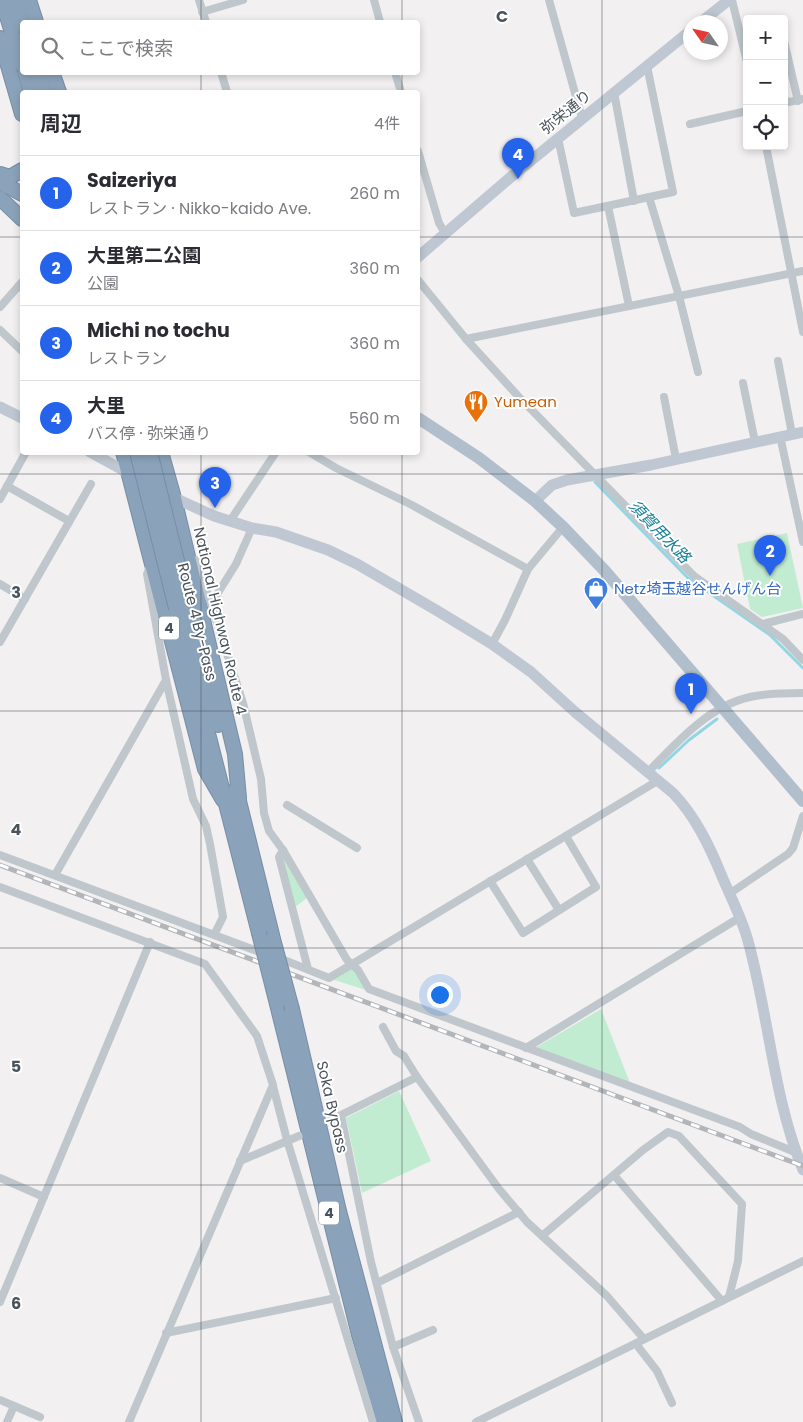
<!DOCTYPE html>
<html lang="ja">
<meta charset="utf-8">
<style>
:root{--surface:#fff;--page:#f7f7f7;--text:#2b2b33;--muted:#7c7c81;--line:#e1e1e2;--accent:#2563eb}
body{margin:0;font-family:Poppins,"Noto Sans JP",sans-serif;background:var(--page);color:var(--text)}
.controls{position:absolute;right:15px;top:15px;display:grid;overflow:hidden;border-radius:5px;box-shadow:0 2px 8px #0003}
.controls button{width:45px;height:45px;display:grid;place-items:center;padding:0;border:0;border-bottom:1px solid var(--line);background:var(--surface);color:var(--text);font:25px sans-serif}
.compass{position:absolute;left:683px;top:15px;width:45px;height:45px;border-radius:50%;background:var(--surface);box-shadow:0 2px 8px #0003;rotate:304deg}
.you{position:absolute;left:439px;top:994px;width:18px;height:18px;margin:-12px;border:4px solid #fff;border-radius:50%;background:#1a73e8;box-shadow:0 0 0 8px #1a73e833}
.badge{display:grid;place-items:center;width:32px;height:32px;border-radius:50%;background:var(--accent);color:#fff;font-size:16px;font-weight:700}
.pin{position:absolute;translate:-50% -41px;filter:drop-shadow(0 1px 2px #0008)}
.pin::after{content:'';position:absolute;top:26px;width:18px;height:15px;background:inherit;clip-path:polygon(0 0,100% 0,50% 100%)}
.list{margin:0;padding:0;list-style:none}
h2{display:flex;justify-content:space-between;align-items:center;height:65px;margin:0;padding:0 20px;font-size:21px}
h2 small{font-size:16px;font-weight:400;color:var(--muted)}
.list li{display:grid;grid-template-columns:32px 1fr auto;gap:15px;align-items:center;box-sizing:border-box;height:75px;padding:0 20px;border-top:1px solid var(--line)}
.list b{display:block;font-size:19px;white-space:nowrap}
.list p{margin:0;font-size:16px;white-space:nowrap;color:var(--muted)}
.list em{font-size:16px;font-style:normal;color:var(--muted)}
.icon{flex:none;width:28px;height:28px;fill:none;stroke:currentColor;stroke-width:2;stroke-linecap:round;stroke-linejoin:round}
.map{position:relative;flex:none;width:803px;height:1422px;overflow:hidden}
.search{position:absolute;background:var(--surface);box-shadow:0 2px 8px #0003;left:20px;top:20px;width:400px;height:55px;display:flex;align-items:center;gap:12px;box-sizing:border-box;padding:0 18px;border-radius:5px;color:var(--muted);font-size:19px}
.panel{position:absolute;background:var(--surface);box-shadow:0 2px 8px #0003;left:20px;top:90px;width:400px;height:365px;border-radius:5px}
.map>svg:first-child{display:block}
</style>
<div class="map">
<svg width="803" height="1422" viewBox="0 0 803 1422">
<rect width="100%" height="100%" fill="#f2f0f0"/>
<g fill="#c2ecd1">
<polygon points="787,533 803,608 762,617 750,609 737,544"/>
<polygon points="283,853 308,897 294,908 280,857"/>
<polygon points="350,968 357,970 366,990 331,979"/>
<polygon points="601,1009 630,1083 535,1048"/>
<polygon points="399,1091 431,1161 362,1193 346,1118"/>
</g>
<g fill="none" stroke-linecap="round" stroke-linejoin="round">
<g stroke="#92d6e5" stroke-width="3">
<polyline points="595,482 688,578 770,635 803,668"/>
<polyline points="659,768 689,740 717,719"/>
</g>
<polyline stroke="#c8c9cb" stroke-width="8" stroke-dasharray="8 4" stroke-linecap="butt" points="318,1127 341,1115"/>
<defs>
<g id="highway">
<polyline points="2,0 22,65"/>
<polyline points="15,0 22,25"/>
<polyline points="29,0 36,22"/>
<polyline points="0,38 22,114"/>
<polyline points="25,72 31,92"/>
<polyline points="38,72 44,92"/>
<polyline points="52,72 59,92"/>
<polyline points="0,174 10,177 22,170"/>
<polyline points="0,182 22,194"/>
<polyline points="0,198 22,219"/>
<polyline points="123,452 205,769 223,800"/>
<polyline points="161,452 174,498 235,754 239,798"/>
<polyline points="188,605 218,725"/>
<polyline points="176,608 259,933"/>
<polyline points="236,789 273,939"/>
<polyline points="277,1004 359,1335 384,1422"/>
<polyline points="292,1009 339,1211 395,1422"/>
</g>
</defs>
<use href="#highway" stroke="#778ea6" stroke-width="16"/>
<g stroke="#bfc7cd" stroke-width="8">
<polyline points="199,0 206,22"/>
<polyline points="374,0 380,22"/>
<polyline points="549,0 582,118"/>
<polyline points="732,0 747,62"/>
<polyline points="202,12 243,0"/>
<polyline points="784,41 798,101"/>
<polyline points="221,72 227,92"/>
<polyline points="395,72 401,92"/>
<polyline points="614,92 634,201"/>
<polyline points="784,103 803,99"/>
<polyline points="690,124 747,111"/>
<polyline points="558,138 574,213 673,192 647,66"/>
<polyline points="766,146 803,332"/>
<polyline points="418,151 439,223 445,233"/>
<polyline points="649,197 679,296 698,372"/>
<polyline points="608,206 629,306"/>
<polyline points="418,280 466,339 518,396 694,576 783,639 803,660"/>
<polyline points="0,307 22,282"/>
<polyline points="0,330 22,351"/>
<polyline points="466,339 803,271"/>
<polyline points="778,361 792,434"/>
<polyline points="743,383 755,442"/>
<polyline points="664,397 676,459"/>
<polyline points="780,436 803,542"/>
<polyline points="309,452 336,468 410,504 528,569"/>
<polyline points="7,486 69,521"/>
<polyline points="0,499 26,452"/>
<polyline points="230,521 276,452"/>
<polyline points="252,528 236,564 211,604 243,703 261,779 264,813 269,831 283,850 347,960 358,970 369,989 740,1127 751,1134 797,1153"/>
<polyline points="196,560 211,604"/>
<polyline points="151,564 147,574 166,680 193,799 206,826 210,844 223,917 214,935"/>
<polyline points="0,584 25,599"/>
<polyline points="763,624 803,614"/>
<polyline points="0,642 91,484"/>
<polyline points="492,644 505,620 528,569 563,527"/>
<path d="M 649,771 C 677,742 709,706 750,697 C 767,693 785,693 803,693"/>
<polyline points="287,805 357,848"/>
<polyline points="283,850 279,857 308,969"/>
<polyline points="0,855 265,954"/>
<polyline points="527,859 559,910"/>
<polyline points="55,875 166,680"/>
<polyline points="490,881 523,933 596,887 566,836"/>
<polyline points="0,887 205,964 257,1036 273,1085 129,1422"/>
<polyline points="729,894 788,854 793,848 803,816"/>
<polyline points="279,958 329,978 659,780"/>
<polyline points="383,1027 396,1051 404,1056 417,1077"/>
<polyline points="526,1048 739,918"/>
<polyline points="273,1086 287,1140 373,1422"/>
<polyline points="240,1161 299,1136"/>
<polyline points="614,1175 722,1301"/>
<polyline points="0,1178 44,1197"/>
<polyline points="543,1235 643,1150 668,1132 679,1136 742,1204 738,1261 729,1297"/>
<polyline points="377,1283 519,1212"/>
<polyline points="0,1302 150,942"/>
<polyline points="166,1333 336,1298"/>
<polyline points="636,1344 657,1371 672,1403"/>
<polyline points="393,1347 433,1330"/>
<polyline points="0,1400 40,1417"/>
<polyline points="7,1422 14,1406"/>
<polyline points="419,1422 393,1347 371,1262 341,1115 417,1077 499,1189 527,1222 607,1296 644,1339"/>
<polyline points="476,1422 803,1261"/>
</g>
<g stroke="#bfc8d2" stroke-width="11">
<polyline points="701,22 729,0"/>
<polyline points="418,257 512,176 690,31"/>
<polyline points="0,407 22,418"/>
<polyline points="90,452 132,475"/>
<path d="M 168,495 L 214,516 L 252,528 L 276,532 L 328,550 L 357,564 L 436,610 L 492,644 L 531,672 L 575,712 L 673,793 C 695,816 709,845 721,874 C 730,896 742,918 748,941 C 769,1016 773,1097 803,1170"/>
<polyline points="535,501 552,485 567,480 651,465 803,432"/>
</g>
<polyline stroke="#b1bfcc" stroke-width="12" points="418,418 479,458 535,501 563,527 605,571 803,801"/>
<use href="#highway" stroke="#8ba3ba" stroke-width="14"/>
<defs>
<polyline id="rail" points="0,865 803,1166"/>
</defs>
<use href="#rail" stroke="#b2b5b9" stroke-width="5"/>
<use href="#rail" stroke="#fff" stroke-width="3" stroke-dasharray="9" stroke-linecap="butt"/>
<defs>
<g id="highway-bridge">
<polyline points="137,452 176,608"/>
<polyline points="150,452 188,605"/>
<polyline points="259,933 277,1004"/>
<polyline points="273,939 292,1009"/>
</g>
</defs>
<use href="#highway-bridge" stroke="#778ea6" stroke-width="16" stroke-linecap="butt"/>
<use href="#highway-bridge" stroke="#8ba3ba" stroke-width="14"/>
</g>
<path fill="none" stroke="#49535b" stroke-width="1" stroke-opacity="0.55" d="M 201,0 L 201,22M 402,0 L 402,22M 602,0 L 602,1422M 201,72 L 201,92M 402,72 L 402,92M 0,237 L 22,237M 418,237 L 803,237M 201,452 L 201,1422M 402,452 L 402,1422M 0,474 L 803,474M 0,711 L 803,711M 0,948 L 803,948M 0,1185 L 803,1185"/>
<defs>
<symbol id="restaurant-pin" viewBox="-11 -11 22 30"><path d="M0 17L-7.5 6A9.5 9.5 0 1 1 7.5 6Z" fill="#e8710a" stroke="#fff"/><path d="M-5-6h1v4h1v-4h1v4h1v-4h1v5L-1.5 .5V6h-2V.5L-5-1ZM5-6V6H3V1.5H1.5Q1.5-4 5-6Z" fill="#fff"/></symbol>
<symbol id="shop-pin" viewBox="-11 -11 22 30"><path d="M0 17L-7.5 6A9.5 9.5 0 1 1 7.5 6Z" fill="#3f7fe0" stroke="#fff"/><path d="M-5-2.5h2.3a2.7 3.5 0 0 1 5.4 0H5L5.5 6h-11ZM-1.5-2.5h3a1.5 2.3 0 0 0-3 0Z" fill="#fff"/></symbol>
</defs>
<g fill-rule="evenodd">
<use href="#restaurant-pin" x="462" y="388" width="28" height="38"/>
<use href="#shop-pin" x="582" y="575" width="28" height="38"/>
</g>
<g text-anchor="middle" stroke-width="4" stroke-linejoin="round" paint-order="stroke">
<g fill="#fff" stroke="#80878c" stroke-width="1">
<rect x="159" y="616.5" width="20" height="23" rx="4"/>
<rect x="319" y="1201.5" width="20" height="23" rx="4"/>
</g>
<g font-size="14" font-weight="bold" fill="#49535b">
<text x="169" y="633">4</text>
<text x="329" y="1218">4</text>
</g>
<g font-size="15" fill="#49535b" stroke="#fff">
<text transform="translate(566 112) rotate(-39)" y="5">弥栄通り</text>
<text transform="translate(220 621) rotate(77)" y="5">National Highway Route 4</text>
<text transform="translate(197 622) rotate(76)" y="5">Route 4 By-Pass</text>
<text transform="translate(332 1107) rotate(77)" y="5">Soka Bypass</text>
</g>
<g font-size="15" fill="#c56008" stroke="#fff" text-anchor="start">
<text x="494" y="407">Yumean</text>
</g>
<g font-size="15" fill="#366cbe" stroke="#fff" text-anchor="start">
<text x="614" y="594">Netz埼玉越谷せんげん台</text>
</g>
<g font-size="16" font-style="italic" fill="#188098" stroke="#fff">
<text transform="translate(660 531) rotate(46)" y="6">須賀用水路</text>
</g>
</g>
<g font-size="16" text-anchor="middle" font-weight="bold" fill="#49535b" stroke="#fff" stroke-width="4" stroke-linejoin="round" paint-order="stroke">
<text x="502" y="22">C</text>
<text x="16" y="598">3</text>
<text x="16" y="835">4</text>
<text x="16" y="1072">5</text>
<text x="16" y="1309">6</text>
</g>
</svg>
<div class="controls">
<button>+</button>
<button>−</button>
<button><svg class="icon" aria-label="locate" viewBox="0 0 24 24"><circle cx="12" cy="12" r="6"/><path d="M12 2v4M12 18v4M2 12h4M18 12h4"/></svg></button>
</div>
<svg class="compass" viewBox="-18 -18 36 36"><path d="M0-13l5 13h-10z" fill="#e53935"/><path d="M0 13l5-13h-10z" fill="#7c7c81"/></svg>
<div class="you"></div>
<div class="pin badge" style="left:691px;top:714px">1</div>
<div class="pin badge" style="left:770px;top:576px">2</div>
<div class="pin badge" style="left:215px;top:508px">3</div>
<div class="pin badge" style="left:518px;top:179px">4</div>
<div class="search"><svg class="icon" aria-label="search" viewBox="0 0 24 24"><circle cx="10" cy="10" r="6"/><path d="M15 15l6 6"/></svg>ここで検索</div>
<section class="panel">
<h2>周辺<small>4件</small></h2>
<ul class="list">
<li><span class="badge">1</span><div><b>Saizeriya</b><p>レストラン · Nikko-kaido Ave.</p></div><em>260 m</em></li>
<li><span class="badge">2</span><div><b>大里第二公園</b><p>公園</p></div><em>360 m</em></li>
<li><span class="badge">3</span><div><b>Michi no tochu</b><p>レストラン</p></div><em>360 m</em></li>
<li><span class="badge">4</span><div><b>大里</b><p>バス停 · 弥栄通り</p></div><em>560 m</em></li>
</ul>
</section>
</div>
